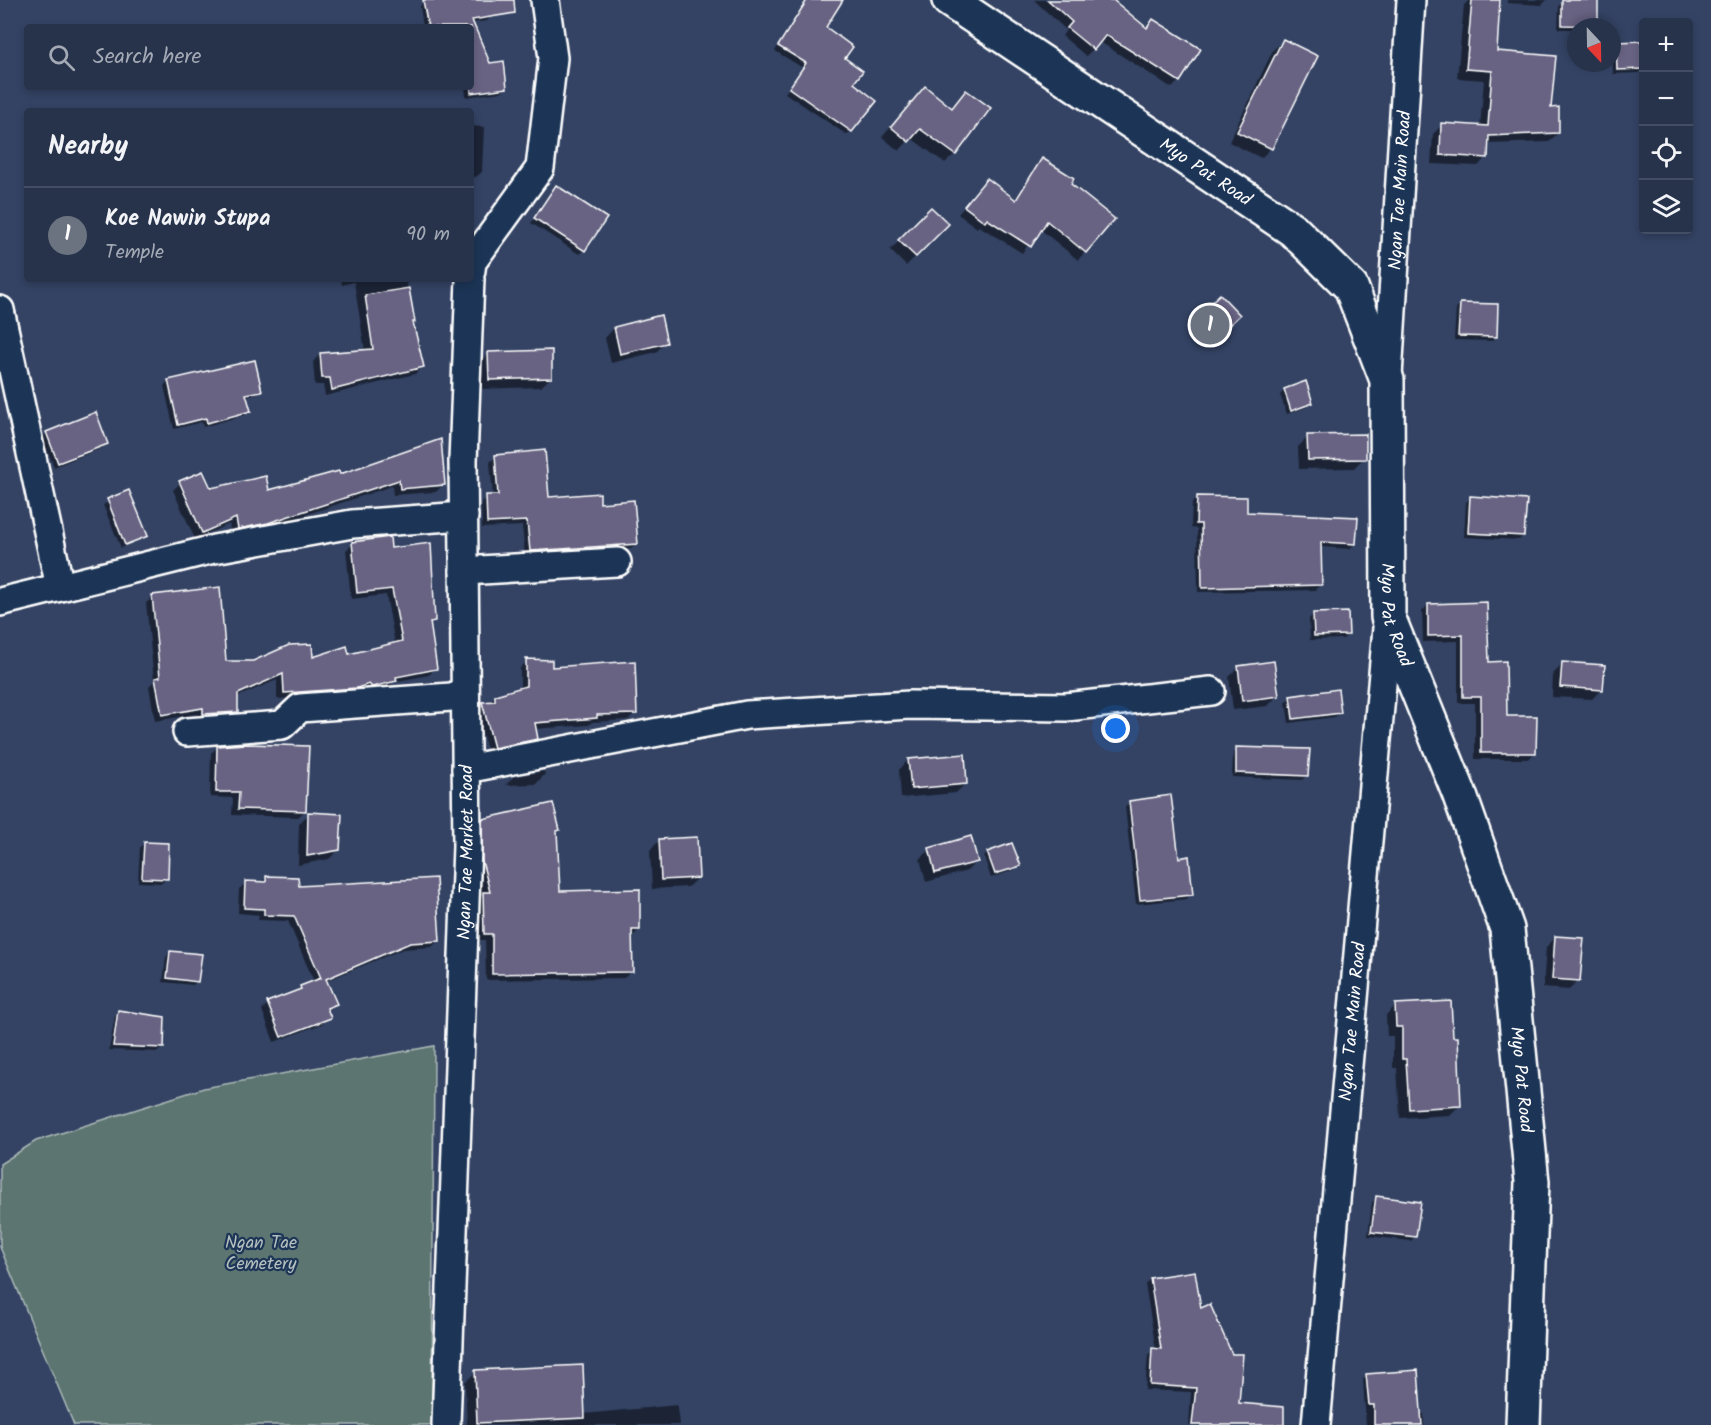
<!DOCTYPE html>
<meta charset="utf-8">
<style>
:root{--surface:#27324b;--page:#2f3a52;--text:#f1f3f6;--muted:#a4aab5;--line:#434d63;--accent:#e69b98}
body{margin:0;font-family:Kalam,sans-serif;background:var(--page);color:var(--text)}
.controls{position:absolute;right:18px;top:18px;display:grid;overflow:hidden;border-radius:6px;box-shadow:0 3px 9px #0003}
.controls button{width:54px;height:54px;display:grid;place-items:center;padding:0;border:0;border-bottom:2px solid var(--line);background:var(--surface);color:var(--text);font:30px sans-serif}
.compass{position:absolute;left:1567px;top:18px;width:54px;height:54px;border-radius:50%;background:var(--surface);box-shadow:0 3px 9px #0003;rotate:158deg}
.you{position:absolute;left:1116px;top:729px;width:21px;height:21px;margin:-15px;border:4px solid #fff;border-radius:50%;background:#1a73e8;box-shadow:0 0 0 9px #1a73e833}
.badge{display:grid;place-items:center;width:39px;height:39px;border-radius:50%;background:var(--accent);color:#fff;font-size:20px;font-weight:700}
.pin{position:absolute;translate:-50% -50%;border:3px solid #fff;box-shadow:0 2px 6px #0006}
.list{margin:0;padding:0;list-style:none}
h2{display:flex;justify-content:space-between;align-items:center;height:78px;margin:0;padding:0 24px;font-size:26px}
h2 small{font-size:20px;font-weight:400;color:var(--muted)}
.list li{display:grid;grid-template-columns:39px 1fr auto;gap:18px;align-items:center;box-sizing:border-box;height:96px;padding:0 24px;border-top:2px solid var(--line)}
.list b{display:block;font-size:22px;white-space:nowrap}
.list p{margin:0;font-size:20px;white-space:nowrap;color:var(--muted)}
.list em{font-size:20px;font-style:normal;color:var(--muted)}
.icon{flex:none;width:33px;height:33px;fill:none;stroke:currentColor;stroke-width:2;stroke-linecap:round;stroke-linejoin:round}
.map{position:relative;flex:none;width:1711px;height:1425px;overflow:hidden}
.search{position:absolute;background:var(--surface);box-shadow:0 3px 9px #0003;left:24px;top:24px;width:450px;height:66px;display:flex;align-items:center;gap:15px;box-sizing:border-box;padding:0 21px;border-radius:6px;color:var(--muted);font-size:22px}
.panel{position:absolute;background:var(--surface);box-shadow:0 3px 9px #0003;left:24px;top:108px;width:450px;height:174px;border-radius:6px}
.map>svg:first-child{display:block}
</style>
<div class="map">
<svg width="1711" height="1425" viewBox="0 0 1711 1425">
<rect width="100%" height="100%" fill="#344364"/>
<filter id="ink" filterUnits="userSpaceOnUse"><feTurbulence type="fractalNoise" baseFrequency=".0167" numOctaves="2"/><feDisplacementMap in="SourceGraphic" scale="12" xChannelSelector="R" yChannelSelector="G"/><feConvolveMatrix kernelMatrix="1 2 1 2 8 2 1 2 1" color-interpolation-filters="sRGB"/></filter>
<g filter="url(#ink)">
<polygon fill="#5b7471" stroke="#adbab8" stroke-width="1.5" points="434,1046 432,1425 74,1425 0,1247 0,1164 36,1141 204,1088"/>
<g fill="#0007">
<polygon points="435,0 489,0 491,16 487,21 472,23 489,64 506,88 501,92 466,97 465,87 471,87 471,27 423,27 420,6 424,2"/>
<polygon points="807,0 829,0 824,28 843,59 852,83 851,131 847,135 785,93 803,68 775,51"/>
<polygon points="1034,0 1111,0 1146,29 1154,21 1179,81 1172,88 1100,42 1086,56 1062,36 1066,30"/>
<polygon points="1469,0 1499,0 1495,53 1549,109 1558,133 1549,142 1487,144 1487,157 1478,166 1431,164 1433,134 1442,125 1480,127 1484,80 1457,78 1464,5"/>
<polygon points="1507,0 1547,0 1542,5 1507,3"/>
<polygon points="1563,1 1596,25 1576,29 1558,29 1559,6"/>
<polygon points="1283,41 1271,148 1261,158 1229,142 1273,50"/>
<polygon points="1617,43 1643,69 1639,73 1613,74 1612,48"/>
<polygon points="925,88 951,108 966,92 955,154 945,163 911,138 899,151 882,137"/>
<polygon points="471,126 484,127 482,172 476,177 471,177"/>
<polygon points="1043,160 1069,184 1085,252 1078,260 1040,229 1022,253 979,226 977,228 958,214 987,180 1014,201"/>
<polygon points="552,191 584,250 579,254 531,223"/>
<polygon points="931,209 947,224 906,266 890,250"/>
<polygon points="341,279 406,279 414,321 412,323 422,366 415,374 325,396 323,385 315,385 313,362 320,354 365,351 354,282 342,285"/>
<polygon points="1220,296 1238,315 1206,345 1188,327"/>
<polygon points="1460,304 1496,337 1491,341 1454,340 1456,309"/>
<polygon points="614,328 666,342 656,352 611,363 605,338"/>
<polygon points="489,354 550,378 541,387 480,389 479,363"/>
<polygon points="168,381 261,390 256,394 245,397 249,411 245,415 203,427 202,422 174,429 164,386"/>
<polygon points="1285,390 1312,402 1307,407 1287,414 1280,395"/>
<polygon points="47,433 106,444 102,448 54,467 42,437"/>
<polygon points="1308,437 1364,458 1354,468 1299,469 1298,447"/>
<polygon points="439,441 444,484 436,492 393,495 392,486 260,530 231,535 229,524 195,539 173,490 180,483 210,489 268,492 339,476"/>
<polygon points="496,456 547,499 599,505 636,543 631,549 525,556 522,526 482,528 481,502 487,497 493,497 490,462"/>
<polygon points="129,492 146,535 121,548 103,505"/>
<polygon points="1198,498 1246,513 1355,543 1350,549 1320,547 1320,585 1315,590 1198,592 1197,529 1191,528 1192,503"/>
<polygon points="1471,498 1523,536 1519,540 1464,537 1466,502"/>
<polygon points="353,544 390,549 433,621 429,625 435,669 429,675 393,682 389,687 365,693 293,698 277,699 277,680 237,697 237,712 230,719 197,720 197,714 155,721 149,686 154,681 146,603 153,597 225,662 311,660 348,655 395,644 386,595 351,599 346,550"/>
<polygon points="1486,604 1487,663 1505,717 1535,753 1528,759 1475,759 1475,703 1458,703 1458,641 1423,642 1422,611 1428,605"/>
<polygon points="1313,614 1348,634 1343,639 1310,640 1309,619"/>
<polygon points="527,661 551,669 635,713 628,720 592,722 589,725 534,729 537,739 530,746 488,754 476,710 496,696 520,689 520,668"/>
<polygon points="1563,664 1601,690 1592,699 1552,697 1553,674"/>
<polygon points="1239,667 1277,696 1268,706 1233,710 1229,677"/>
<polygon points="1290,697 1340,712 1335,717 1289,723 1286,702"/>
<polygon points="218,747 305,811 298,817 232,815 233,798 210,797 211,753"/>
<polygon points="1237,749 1307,775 1302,780 1232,777 1233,753"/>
<polygon points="908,760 965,784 956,793 901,798 899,770"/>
<polygon points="544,771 545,774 536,784 506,785 513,777"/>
<polygon points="1130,802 1178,859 1191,894 1187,899 1136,904 1125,807"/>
<polygon points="309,814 339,850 329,859 298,865 299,823"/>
<polygon points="483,821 556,832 559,892 639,930 632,937 631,972 624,978 486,980 485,940 477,940 477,901 482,895 476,868 476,828"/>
<polygon points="660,840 698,877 688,887 652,889 650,850"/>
<polygon points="144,843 166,878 162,883 138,882 140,848"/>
<polygon points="930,850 977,861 967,871 926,882 920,859"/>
<polygon points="988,853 1019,865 1014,870 991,878 984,857"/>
<polygon points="267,877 297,888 439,940 432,947 403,949 326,981 335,1004 326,1011 329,1017 322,1024 274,1042 262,1010 268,1004 314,982 288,921 258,920 259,915 238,913 239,889 246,883 260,883"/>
<polygon points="1556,937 1578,980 1569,990 1543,988 1546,947"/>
<polygon points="170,952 197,981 193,985 163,982 166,957"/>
<polygon points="1396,1005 1452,1038 1459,1106 1450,1115 1400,1118 1397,1068 1393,1068 1393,1036 1387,1036 1386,1015"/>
<polygon points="119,1012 162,1048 158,1052 109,1050 115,1016"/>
<polygon points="1377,1198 1415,1237 1411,1241 1368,1236 1372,1202"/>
<polygon points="1150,1279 1200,1310 1231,1355 1241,1356 1238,1425 1189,1425 1191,1392 1145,1390 1148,1355 1156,1350 1145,1284"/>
<polygon points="476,1372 583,1414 677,1405 679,1425 467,1425 465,1382"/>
<polygon points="1367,1375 1420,1414 1424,1414 1424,1425 1366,1425 1363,1379"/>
</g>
<g fill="#686483" stroke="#fff" stroke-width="1.5">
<polygon points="423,0 514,0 515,13 472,20 490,63 504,61 507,88 471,93 471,27 428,27"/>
<polygon points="807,0 843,0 826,27 853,47 845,58 863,71 854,83 877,101 852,132 789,88 806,63 778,46"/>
<polygon points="1048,0 1113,0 1147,28 1153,19 1201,49 1180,82 1106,35 1094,50 1067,28 1072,22"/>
<polygon points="1472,0 1500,0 1497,51 1556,56 1551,108 1559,107 1559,133 1489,136 1488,158 1440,155 1441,123 1488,126 1492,71 1466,69"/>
<polygon points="1562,0 1598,0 1598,26 1562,25"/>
<polygon points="1283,39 1318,56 1272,149 1237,132"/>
<polygon points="1644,41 1644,69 1617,70 1616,42"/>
<polygon points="925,86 952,108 966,90 991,108 956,155 920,129 909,142 891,127"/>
<polygon points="1042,158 1074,178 1071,184 1115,219 1086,253 1047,221 1031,247 987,219 985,222 964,206 987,178 1016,200"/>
<polygon points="556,185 607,218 585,251 534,218"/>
<polygon points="931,207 949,224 916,257 898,240"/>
<polygon points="409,288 415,322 413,322 424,367 332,390 330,378 322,378 320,353 373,349 365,295"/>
<polygon points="1220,294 1240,315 1211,342 1191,321"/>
<polygon points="1460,303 1498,304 1497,337 1458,336"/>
<polygon points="661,315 667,343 620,354 614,327"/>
<polygon points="552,350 552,378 489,380 488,352"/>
<polygon points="255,360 262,391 246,394 251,411 207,423 206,418 178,425 168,380"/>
<polygon points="1306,381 1313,403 1291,411 1284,389"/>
<polygon points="96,412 108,444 58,463 46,432"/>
<polygon points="1366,434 1366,459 1308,460 1307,435"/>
<polygon points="441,439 445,485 400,489 399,480 268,523 238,529 236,518 202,533 179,481 203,471 211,488 266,476 269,490 339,471 340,474"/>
<polygon points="545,450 549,497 600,493 600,503 634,500 638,544 530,551 527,521 487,523 486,495 498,495 495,455"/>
<polygon points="129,490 148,536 125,545 107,499"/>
<polygon points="1197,496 1247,497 1247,512 1358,517 1356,544 1321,542 1322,585 1202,588 1201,524 1196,524"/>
<polygon points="1470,496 1527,500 1524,536 1468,533"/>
<polygon points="390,537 391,548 431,543 435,621 430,622 437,669 396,677 397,681 372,687 369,684 357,688 300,692 284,693 283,674 238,694 238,712 203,714 203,708 162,715 155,678 160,677 152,595 220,587 226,661 253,661 289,645 312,644 313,657 347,646 349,654 402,641 392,589 357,593 352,542"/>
<polygon points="1487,602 1489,662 1506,661 1507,716 1537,716 1536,753 1481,753 1481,697 1463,697 1463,635 1428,636 1428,604"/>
<polygon points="1348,612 1349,635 1314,636 1313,613"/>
<polygon points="526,659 552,660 552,667 635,661 637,714 597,715 597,718 535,723 538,739 494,748 482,702 495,701 495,695 526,686"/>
<polygon points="1274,661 1279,696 1242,701 1238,666"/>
<polygon points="1562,662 1605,665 1603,690 1560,687"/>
<polygon points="1338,689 1341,713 1293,719 1290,696"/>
<polygon points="245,744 309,746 306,811 238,809 239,792 216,792 217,746"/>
<polygon points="1236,747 1310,749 1308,776 1236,773"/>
<polygon points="965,754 967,784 911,789 908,759"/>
<polygon points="1171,795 1179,858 1189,856 1193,895 1140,900 1129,801"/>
<polygon points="553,803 560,830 557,831 560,891 640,889 640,930 632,930 633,972 492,974 492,934 484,934 483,892 490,892 482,861 482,819"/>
<polygon points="308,812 342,814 340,850 307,856"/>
<polygon points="971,836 978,862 935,873 929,848"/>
<polygon points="697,837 699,878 661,880 659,839"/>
<polygon points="144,842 169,843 168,879 142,878"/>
<polygon points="1012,843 1021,866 995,874 987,852"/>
<polygon points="266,876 298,877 299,886 436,878 440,941 410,943 326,979 337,1004 327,1008 331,1018 281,1037 267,1002 301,989 300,986 321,978 294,916 264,915 264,909 244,908 245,881 266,882"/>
<polygon points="1555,936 1584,938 1580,981 1552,979"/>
<polygon points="170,951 202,954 198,982 167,978"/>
<polygon points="1451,1001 1453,1037 1458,1037 1461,1106 1409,1109 1406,1059 1402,1059 1402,1027 1396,1027 1395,1004"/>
<polygon points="118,1010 165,1017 164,1048 113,1046"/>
<polygon points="1376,1196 1421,1202 1416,1237 1371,1232"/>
<polygon points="1195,1271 1201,1308 1210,1304 1232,1354 1243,1354 1239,1403 1284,1407 1284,1425 1192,1425 1196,1388 1150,1385 1152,1348 1161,1349 1150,1278"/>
<polygon points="583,1365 585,1418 477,1423 475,1370"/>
<polygon points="1418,1370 1422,1425 1374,1425 1374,1405 1369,1405 1366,1374"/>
</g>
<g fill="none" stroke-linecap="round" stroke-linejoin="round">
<defs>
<g id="minor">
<polyline points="471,270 472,262 540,168 553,58 545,0"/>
<polyline points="0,310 60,587"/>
<path id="s1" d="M 1388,376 L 1411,0"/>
<polyline points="464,571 617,562"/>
<polyline points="0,602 214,549 352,524 464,516"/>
<polyline points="187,732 282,725 300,708 465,696"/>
<polyline points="466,769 747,715 910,705 1066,707 1211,691"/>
<path id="s2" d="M 446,1425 L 467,846 L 463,461 L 470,279"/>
<path id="s3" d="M 1316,1425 L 1388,617"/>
</g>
<g id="secondary">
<path id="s4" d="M 949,0 L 1293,230 L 1351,287 L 1387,380 L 1388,617 L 1459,793 L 1507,929 L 1532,1182 L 1523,1425"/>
</g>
</defs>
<use href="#minor" stroke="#fff" stroke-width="32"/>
<use href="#secondary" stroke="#fff" stroke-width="38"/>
<use href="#minor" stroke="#1d3557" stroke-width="27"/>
<use href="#secondary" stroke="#1d3557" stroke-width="33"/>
</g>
</g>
<g text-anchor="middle" stroke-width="4.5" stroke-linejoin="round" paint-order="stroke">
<g font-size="18" fill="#fff" stroke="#1d3557">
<text dy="6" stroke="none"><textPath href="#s4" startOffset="309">Myo Pat Road</textPath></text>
<text dy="6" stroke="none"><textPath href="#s1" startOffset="186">Ngan Tae Main Road</textPath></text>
<text dy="6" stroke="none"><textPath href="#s4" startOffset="831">Myo Pat Road</textPath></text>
<text dy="6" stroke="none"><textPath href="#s2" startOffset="573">Ngan Tae Market Road</textPath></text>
<text dy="6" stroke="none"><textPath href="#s3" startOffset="405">Ngan Tae Main Road</textPath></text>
<text dy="6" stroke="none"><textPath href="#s4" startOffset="1317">Myo Pat Road</textPath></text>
</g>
<g font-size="18" fill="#b5c0bf" stroke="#1d3557">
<text x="261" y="1248">Ngan Tae<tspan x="261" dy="21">Cemetery</tspan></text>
</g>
</g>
</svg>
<div class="controls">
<button>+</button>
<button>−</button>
<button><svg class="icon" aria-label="locate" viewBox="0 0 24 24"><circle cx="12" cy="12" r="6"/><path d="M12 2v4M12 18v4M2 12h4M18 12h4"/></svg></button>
<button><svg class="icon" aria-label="layers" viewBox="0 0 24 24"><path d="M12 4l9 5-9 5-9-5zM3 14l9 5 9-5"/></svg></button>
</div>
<svg class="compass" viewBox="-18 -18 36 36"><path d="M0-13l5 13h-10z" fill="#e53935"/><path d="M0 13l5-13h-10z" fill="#a4aab5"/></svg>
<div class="you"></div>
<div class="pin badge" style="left:1210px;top:325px;background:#6b7280">1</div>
<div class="search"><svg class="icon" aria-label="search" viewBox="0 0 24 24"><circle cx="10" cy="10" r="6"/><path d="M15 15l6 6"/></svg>Search here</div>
<section class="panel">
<h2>Nearby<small></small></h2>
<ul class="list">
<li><span class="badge" style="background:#6b7280">1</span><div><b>Koe Nawin Stupa</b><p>Temple</p></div><em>90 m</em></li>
</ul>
</section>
</div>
